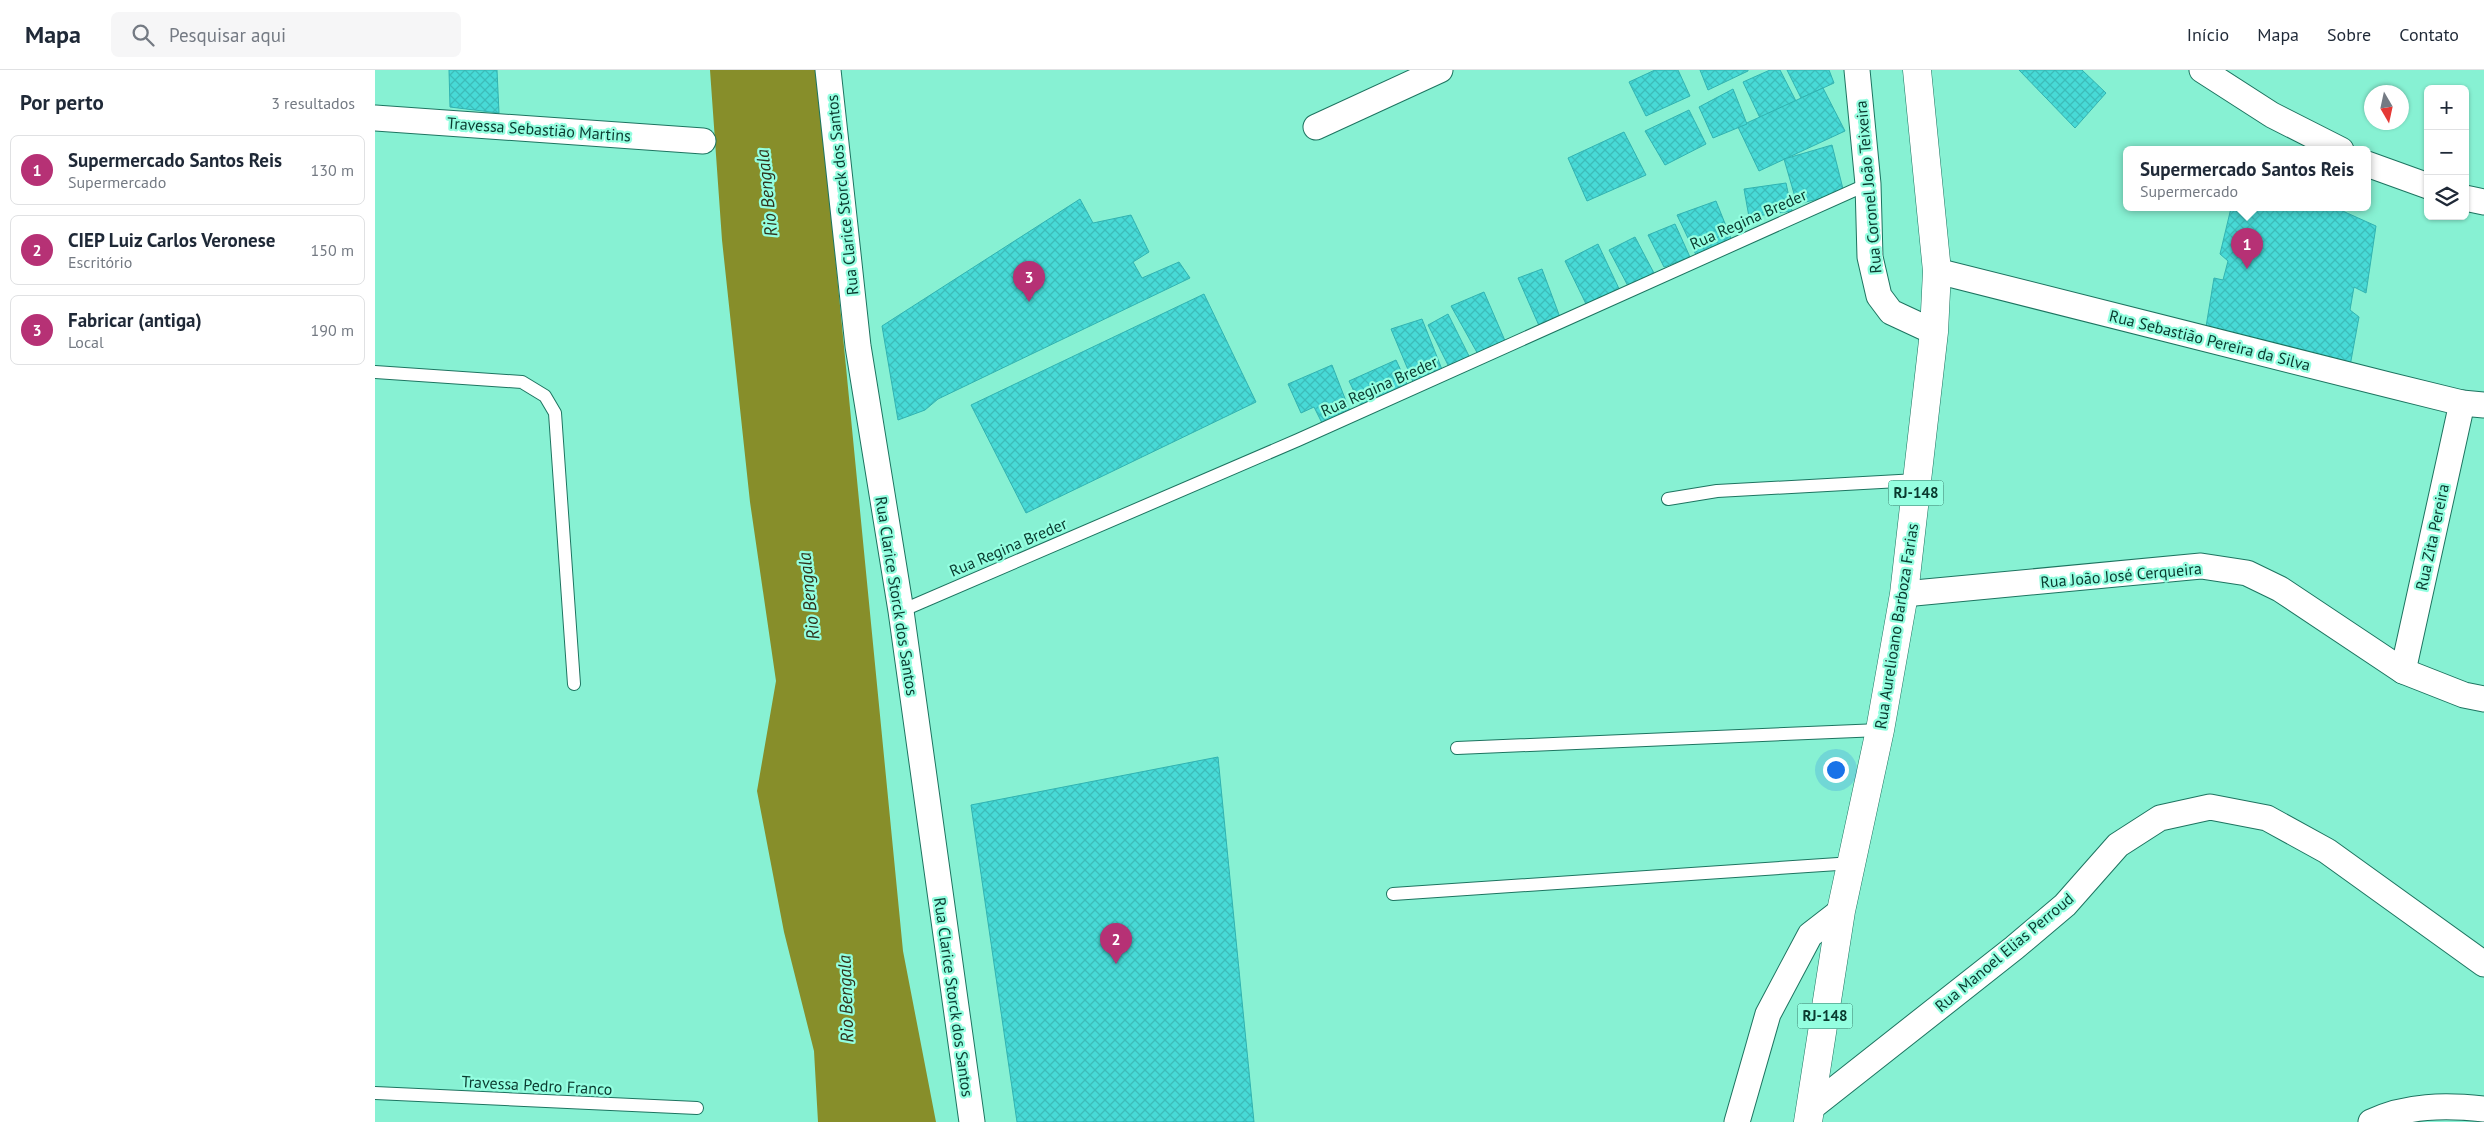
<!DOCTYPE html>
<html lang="pt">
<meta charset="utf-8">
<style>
:root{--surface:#fff;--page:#f6f6f7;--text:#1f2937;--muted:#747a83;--line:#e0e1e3;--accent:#b63175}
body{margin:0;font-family:"PT Sans",sans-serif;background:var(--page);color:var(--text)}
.controls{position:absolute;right:15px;top:15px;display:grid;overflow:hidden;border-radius:8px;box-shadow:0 1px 4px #0004}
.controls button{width:45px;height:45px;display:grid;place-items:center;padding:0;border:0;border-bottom:1px solid var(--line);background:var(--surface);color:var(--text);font:25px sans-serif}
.compass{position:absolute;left:1989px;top:15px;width:45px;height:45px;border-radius:50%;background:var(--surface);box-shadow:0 1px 4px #0004;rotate:171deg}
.you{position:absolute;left:1460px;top:699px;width:18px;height:18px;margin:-12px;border:4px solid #fff;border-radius:50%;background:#1a73e8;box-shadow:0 0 0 8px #1a73e833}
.badge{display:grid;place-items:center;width:32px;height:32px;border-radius:50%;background:var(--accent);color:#fff;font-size:16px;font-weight:700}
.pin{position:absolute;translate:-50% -41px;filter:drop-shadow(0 1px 2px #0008)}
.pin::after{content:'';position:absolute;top:26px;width:18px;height:15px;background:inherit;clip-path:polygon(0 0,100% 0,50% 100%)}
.popup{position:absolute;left:1748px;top:76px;width:248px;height:65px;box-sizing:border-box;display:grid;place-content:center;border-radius:8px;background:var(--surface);filter:drop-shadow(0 1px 4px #0005);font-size:16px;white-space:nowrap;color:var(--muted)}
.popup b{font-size:19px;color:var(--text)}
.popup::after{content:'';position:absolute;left:50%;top:100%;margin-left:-10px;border:10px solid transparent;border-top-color:var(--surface)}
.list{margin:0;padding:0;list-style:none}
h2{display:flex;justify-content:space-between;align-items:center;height:65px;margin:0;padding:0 20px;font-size:21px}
h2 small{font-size:16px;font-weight:400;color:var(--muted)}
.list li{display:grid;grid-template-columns:32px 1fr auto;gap:15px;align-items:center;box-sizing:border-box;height:70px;margin:0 10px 10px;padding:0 10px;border:1px solid var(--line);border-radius:8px}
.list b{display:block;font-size:19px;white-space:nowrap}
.list p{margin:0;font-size:16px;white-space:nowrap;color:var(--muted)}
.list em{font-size:16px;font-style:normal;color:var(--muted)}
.icon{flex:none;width:28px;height:28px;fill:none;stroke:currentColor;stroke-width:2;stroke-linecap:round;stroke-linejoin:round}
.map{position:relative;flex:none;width:2109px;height:1052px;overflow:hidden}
header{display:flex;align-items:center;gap:30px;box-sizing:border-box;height:70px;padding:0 25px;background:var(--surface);border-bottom:1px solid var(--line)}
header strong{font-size:24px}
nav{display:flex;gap:28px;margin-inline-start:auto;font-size:18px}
.search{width:350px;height:45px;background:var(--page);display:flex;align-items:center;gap:12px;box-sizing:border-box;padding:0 18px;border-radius:8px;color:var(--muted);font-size:19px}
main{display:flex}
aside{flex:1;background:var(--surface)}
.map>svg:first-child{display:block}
</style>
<header>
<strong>Mapa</strong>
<div class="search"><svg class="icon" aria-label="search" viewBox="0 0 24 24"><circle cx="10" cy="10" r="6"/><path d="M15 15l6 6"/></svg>Pesquisar aqui</div>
<nav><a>Início</a><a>Mapa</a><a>Sobre</a><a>Contato</a></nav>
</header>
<main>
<aside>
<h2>Por perto<small>3 resultados</small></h2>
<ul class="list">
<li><span class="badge">1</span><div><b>Supermercado Santos Reis</b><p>Supermercado</p></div><em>130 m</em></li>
<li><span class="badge">2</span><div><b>CIEP Luiz Carlos Veronese</b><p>Escritório</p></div><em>150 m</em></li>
<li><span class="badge">3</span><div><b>Fabricar (antiga)</b><p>Local</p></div><em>190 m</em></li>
</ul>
</aside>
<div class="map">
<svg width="2109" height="1052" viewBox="0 0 2109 1052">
<defs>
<pattern id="building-cross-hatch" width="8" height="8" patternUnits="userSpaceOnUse" patternTransform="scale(1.25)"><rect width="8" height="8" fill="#47dad7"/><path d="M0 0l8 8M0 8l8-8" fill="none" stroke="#3dbcb9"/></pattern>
</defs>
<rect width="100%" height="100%" fill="#87f1d3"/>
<polygon fill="#878e2a" points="335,0 442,0 528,881 561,1052 443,1052 439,981 409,862 382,721 401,611 375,432 347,170"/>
<g fill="url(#building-cross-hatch)" stroke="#31b3b1">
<polygon points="74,0 122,0 124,43 75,37"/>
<polygon points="1280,0 1303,0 1315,26 1271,46 1254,12"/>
<polygon points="1325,0 1373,0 1373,1 1333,20"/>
<polygon points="1395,0 1405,0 1422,33 1385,48 1368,12"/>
<polygon points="1412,0 1454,0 1459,13 1426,28"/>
<polygon points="1644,0 1707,0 1731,23 1700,58"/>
<polygon points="1448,18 1470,61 1384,101 1363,57"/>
<polygon points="1358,19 1372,54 1338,68 1324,37"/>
<polygon points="1314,40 1331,74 1290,95 1270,61"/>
<polygon points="1249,62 1271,105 1212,131 1193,88"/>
<polygon points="1457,75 1469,123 1422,134 1409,89"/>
<polygon points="1411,113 1417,141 1374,147 1369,119"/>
<polygon points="705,129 718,153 756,145 774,182 758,192 767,208 804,192 815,208 563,329 550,340 523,350 507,256"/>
<polygon points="1341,131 1357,171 1322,187 1302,145"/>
<polygon points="1856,138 1961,138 2001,156 1991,223 1979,217 1975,240 1984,247 1975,296 1830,263 1839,208 1848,210 1853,191 1845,184"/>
<polygon points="1300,154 1315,187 1289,197 1273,165"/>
<polygon points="1260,167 1280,205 1253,216 1234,180"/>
<polygon points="1223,174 1246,223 1212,236 1190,191"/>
<polygon points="1167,199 1186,250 1165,258 1143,208"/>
<polygon points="1109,222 1131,273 1104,286 1076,236"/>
<polygon points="829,224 881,332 651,443 596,335"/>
<polygon points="1073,244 1096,290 1075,299 1053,255"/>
<polygon points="1047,249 1068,302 1039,314 1016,259"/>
<polygon points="1021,290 1034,318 987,338 974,311"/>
<polygon points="957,295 976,344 948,355 939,337 926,343 913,314"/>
<polygon points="843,687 879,1052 642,1052 596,735"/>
</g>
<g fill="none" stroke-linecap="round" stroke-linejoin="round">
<defs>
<g id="lane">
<polyline points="0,302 147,312 170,326 180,343 199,614"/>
<polyline points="1293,429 1342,421 1542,410"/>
<polyline points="526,541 923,370 1493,114"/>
<polyline points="1082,678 1505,660"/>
<polyline points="1018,824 1478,793"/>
<polyline points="0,1023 322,1038"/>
</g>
<g id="street">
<polyline points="453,0 483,276 526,541 597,1052"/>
<polyline points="1482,0 1493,114 1495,187 1504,226 1516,242 1559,262"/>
<polyline points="1827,0 1897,45 1966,80"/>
<polyline points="0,48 328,71"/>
<polyline points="941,57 1065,0"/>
<polyline points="1992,94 2053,116"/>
<polyline points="2090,128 2109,132"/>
<polyline points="1562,201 2014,315 2087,333 2109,335"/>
<polyline points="1529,524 1826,496 1872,503 1905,519 2028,601 2089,625 2109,629"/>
<polyline points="2028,601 2087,333"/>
<polyline points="1436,1038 1639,878 1690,835 1743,775 1785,748 1835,737 1892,748 1952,781 2109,894"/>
<polyline points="1362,1052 1393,944 1435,865 1466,841"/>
<path d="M 1996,1052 C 2031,1035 2071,1035 2109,1039"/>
</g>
<polyline id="primary" points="1433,1052 1466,841 1505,660 1529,524 1559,262 1562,201 1542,0"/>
</defs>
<use href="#lane" stroke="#1d7460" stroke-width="14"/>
<use href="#street" stroke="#1d7460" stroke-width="27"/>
<use href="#primary" stroke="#1d7460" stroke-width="29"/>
<use href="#lane" stroke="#fff" stroke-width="12"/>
<use href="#street" stroke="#fff" stroke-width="25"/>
<use href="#primary" stroke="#fff" stroke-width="28"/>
</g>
<g text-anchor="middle" stroke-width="4.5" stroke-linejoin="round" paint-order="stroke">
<g fill="#94fee0" stroke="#337564" stroke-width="1">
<rect x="1513.5" y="410.5" width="55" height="25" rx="4"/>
<rect x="1422.5" y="933.5" width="55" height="25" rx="4"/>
</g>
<g font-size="15" font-weight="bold" fill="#0a3a2f">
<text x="1541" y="428">RJ-148</text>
<text x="1450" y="951">RJ-148</text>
</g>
<g font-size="16" fill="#0a3a2f" stroke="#94fee0">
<text transform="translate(164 59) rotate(4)" y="6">Travessa Sebastião Martins</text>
<text transform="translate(1493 117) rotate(-95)" y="6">Rua Coronel João Teixeira</text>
<text transform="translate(467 125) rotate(-96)" y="6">Rua Clarice Storck dos Santos</text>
<text transform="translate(1373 149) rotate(-24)" y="6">Rua Regina Breder</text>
<text transform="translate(1835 270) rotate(14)" y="6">Rua Sebastião Pereira da Silva</text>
<text transform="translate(1004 316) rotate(-24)" y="6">Rua Regina Breder</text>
<text transform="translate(2057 467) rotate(-78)" y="6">Rua Zita Pereira</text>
<text transform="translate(633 477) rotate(-23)" y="6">Rua Regina Breder</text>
<text transform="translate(1746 505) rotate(-5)" y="6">Rua João José Cerqueira</text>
<text transform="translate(522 526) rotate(81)" y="6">Rua Clarice Storck dos Santos</text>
<text transform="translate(1521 556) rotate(-81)" y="6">Rua Aurelioano Barboza Farias</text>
<text transform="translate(1629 882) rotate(-40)" y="6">Rua Manoel Elias Perroud</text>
<text transform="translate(579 927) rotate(82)" y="6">Rua Clarice Storck dos Santos</text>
<text transform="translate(162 1015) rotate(3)" y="6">Travessa Pedro Franco</text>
</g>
<g font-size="18" font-style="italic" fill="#30321c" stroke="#94fee0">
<text transform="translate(392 123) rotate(-96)" y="6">Rio Bengala</text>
<text transform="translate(434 526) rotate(-96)" y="6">Rio Bengala</text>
<text transform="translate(471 929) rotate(-92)" y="6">Rio Bengala</text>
</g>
</g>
</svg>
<div class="controls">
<button>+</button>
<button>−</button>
<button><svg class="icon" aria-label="layers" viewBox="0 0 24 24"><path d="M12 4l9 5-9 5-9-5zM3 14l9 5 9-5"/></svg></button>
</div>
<svg class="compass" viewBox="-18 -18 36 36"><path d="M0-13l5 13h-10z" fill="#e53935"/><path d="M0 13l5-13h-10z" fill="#747a83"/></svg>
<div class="you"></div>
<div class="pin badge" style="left:1872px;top:199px">1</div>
<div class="popup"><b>Supermercado Santos Reis</b>Supermercado</div>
<div class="pin badge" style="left:741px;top:894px">2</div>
<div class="pin badge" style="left:654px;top:232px">3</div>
</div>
</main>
